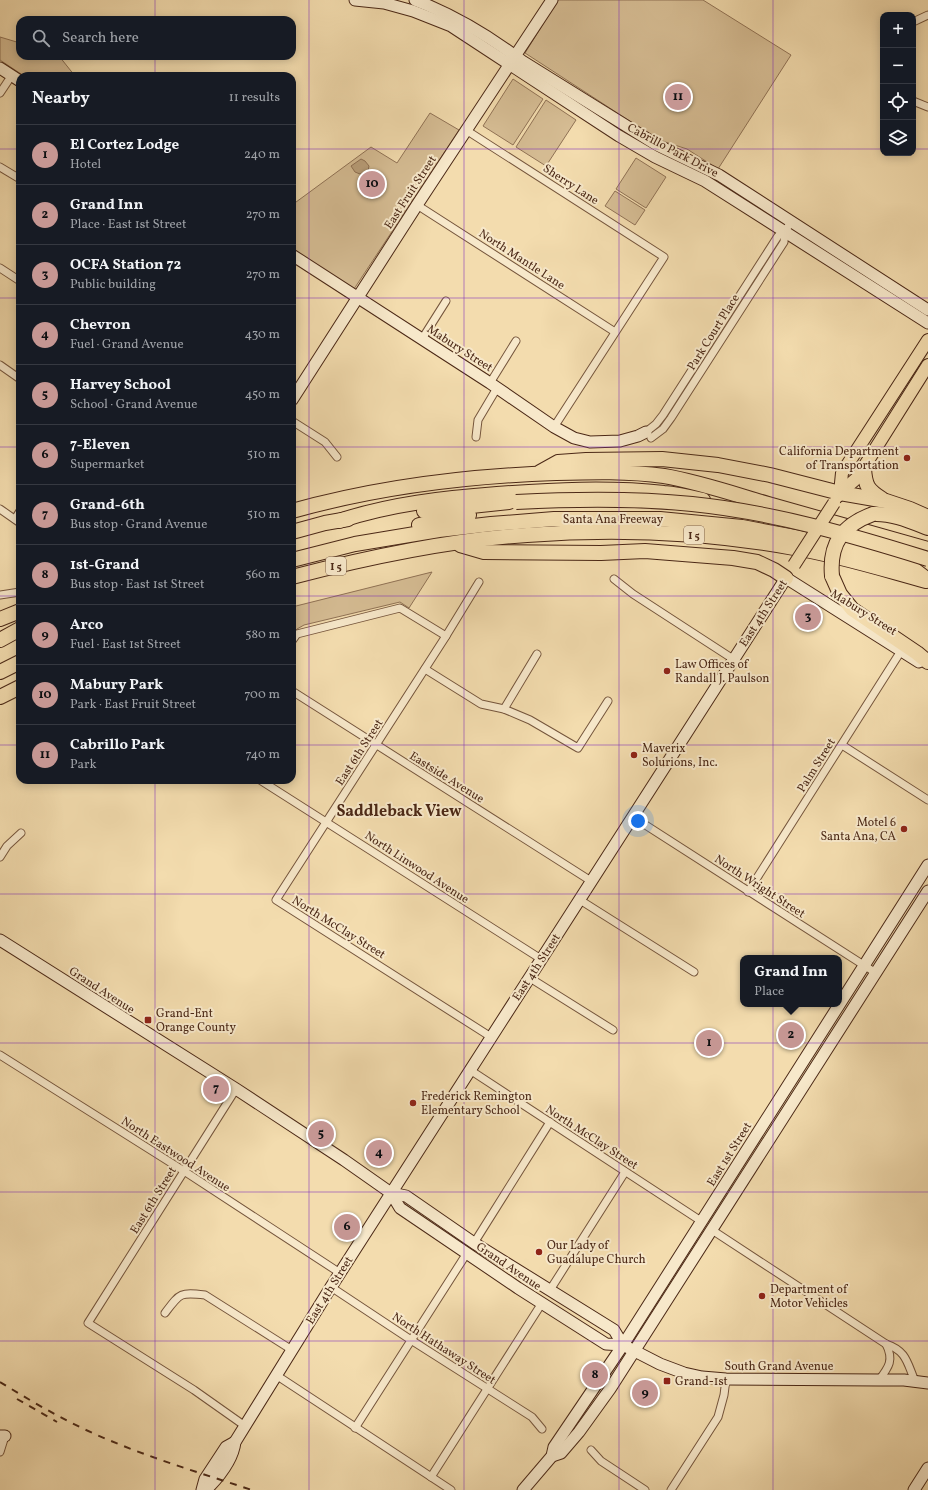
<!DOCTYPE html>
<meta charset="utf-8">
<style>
:root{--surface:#171b24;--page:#242831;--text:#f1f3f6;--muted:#9ea1a6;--line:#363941;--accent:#c59692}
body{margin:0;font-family:Vollkorn,serif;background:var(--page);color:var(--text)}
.controls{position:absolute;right:12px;top:12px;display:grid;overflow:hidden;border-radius:8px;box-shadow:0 2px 10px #0003}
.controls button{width:36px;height:36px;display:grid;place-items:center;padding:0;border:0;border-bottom:1px solid var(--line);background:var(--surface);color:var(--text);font:20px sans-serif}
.you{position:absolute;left:638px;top:821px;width:14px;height:14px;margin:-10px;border:3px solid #fff;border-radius:50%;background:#1a73e8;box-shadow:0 0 0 6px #1a73e833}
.badge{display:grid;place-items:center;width:26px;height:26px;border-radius:50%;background:var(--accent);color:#111;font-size:13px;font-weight:700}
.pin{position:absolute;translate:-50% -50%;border:2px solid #fff;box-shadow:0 1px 4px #0006}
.popup{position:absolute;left:740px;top:955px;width:102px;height:52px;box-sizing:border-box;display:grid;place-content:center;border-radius:8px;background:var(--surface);filter:drop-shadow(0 1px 3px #0005);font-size:13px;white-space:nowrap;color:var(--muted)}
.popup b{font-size:15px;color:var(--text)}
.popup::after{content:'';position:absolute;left:50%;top:100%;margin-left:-8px;border:8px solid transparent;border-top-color:var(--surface)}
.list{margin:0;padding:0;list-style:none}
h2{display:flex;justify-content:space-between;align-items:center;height:52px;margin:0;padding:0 16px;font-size:17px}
h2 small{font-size:13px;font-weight:400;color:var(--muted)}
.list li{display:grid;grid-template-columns:26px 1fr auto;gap:12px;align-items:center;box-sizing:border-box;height:60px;padding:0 16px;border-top:1px solid var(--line)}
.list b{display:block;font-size:15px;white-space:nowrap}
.list p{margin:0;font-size:13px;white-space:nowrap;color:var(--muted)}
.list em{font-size:13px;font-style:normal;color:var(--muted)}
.icon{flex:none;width:22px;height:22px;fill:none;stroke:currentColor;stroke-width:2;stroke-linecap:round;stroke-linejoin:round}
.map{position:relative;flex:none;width:928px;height:1490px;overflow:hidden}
.search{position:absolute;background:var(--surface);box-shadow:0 2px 10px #0003;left:16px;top:16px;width:280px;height:44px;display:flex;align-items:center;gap:10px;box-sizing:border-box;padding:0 14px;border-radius:12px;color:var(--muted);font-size:15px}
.panel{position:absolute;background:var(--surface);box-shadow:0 2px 10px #0003;left:16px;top:72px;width:280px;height:712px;border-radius:12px}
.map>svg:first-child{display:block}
</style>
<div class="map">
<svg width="928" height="1490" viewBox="0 0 928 1490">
<rect width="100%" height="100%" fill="#f3dcae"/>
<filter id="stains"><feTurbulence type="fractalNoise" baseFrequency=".005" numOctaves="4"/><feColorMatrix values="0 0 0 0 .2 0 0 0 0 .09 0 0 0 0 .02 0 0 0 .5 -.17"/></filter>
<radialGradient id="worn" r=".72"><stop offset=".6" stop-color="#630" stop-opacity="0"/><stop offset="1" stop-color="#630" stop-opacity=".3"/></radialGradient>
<g fill="#d6bd94" stroke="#907255">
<polygon points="558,0 703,0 791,55 718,169 687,149 659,140 525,53"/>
<polygon points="0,37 20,43 20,56 59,56 75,76 24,76 0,60"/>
<polygon points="513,79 543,99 513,145 483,126"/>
<polygon points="546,100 576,120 546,166 516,147"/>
<polygon points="430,113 459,130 354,289 292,249 292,205 371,147 397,163"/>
<polygon points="636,158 666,177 646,208 616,189"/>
<polygon points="615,191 645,210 635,225 605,206"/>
<polygon points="432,572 409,608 400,602 304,625 297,629 292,634 292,607"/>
</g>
<polygon fill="#ba9f7a" stroke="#8e6f52" points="361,159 365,161 369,166 368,171 360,174 355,172 351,166"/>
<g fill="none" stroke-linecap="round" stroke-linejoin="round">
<defs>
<g id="street">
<polyline points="913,22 928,15"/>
<polyline points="0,93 12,75"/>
<polyline points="913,101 928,107"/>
<polyline points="466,130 664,257 554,427"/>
<polyline points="0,167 20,179"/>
<polyline points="417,205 615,332"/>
<polyline points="0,268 20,281"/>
<polyline points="422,339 446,301"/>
<polyline points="0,365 20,379"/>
<polyline points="490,383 516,341"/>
<polyline points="292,421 325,442 337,457"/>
<polyline points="646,432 656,424 663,415 778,236 785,231"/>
<polyline points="476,437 478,420 497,388"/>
<polyline points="651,438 663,429 671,418 784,242 785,231 791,222"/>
<polyline points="0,509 20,523"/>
<polyline points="15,519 20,511"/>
<polyline points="614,579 633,594 733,659"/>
<polyline points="479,582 446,636 276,900 491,1037"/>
<polyline points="0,595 20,592"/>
<polyline points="292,641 297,634 400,608 446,636"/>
<polyline points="425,669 481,704 504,709 530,720 578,748 608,701"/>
<polyline points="292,691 591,881"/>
<polyline points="504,709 537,654"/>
<polyline points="842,745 928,800"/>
<polyline points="260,780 541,959"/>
<polyline points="633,817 876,973"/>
<polyline points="0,857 7,846 21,833"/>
<polyline points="748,892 901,651"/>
<polyline points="580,900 694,972"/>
<polyline points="530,978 613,1030"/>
<polyline points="0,1055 184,1171 340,1273"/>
<polyline points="470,1070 701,1221"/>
<polyline points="236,1089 88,1323 194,1390 245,1426"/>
<path d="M 712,1230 L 886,1344 C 907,1351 907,1363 915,1381"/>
<polyline points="474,1243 550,1122"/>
<polyline points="331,1287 411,1340 532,1417 542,1429"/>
<polyline points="550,1290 625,1172"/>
<path d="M 165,1313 C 180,1293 180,1292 205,1295 L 292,1350"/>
<polyline points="276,1375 451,1490"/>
<path d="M 879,1380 C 889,1367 894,1360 886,1344"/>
<polyline points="355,1428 467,1253"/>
<polyline points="591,1450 601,1461 645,1490"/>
<polyline points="0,1452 5,1436"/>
<polyline points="431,1477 542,1303"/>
<polyline points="671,1490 718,1417 724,1395 726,1379"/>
</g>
<g id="secondary">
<polyline points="355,0 384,3 413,11 451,26 619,136 655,157 705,181 928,323"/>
<path d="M 415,0 C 454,15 489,36 522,61 L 657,145 L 719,175 L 928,310"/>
<polyline points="0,68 20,81"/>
<polyline points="292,255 490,383 554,427 574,438 590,442 620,441 638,436 646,432"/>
<polyline points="292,400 417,205 552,0"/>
<polyline points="0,940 236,1089 344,1160 391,1193 406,1196 474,1243 614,1330 623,1345"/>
<polyline points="391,1193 400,1208 518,1288 606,1344 623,1345 660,1364 684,1373 702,1377 726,1379 879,1380 904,1380 928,1383"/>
<polyline points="0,1436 5,1436"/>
<polyline points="552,1456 561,1453 579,1432 610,1389 928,891"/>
<polyline points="202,1490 205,1479 226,1447 235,1442"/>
<path d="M 206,1490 C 218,1478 233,1459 235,1442 L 331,1287 L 786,578 L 919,662"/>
<polyline points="523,1490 552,1456 554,1447 623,1345 928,865"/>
<polyline points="914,1490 928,1468"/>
</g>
<g id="primary">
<polyline points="840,493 842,473 928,340"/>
<polyline points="837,497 840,493 857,478 928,365"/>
</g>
<g id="highway">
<path d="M 864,468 C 865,486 868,490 882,499"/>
<polyline points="540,472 558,462 586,460 662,459 718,465 770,475 840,493 886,501 910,509 928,517"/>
<path d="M 292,511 C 378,487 467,476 556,473 C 592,472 628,471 664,476 C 699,482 734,494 768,504 C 821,519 875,534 928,549"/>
<polyline points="424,511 509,502"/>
<path d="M 873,514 C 892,513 910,521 928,528"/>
<path d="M 339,521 C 390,504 444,498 497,494 C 552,490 609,487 664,493 C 677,494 690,497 703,500"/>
<polyline points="419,525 469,515"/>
<polyline points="292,532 325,523 348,519"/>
<polyline points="460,545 484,552 601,553 645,551 733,558 757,562 774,570 786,578"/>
<polyline points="292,560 355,544 439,530 491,524 554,519 660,519 742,527 800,538 852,550 911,567 928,580"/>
<polyline points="832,576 840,594 852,609 917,653 928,662"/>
<path d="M 292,577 C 369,557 448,540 527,535 C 616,528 706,532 794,548 C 838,555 882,569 926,581"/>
<polyline points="0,619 20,611"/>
<polyline points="0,640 20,629"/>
<polyline points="0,672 20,662"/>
<polyline points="0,697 20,687"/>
</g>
</defs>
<use href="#street" stroke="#75553c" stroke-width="9"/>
<use href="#secondary" stroke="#4b2816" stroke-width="13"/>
<use href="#primary" stroke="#4b2816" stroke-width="14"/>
<use href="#highway" stroke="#4b2816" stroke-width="16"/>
<use href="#street" stroke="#f7e8ca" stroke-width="7"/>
<use href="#secondary" stroke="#f7e8ca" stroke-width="11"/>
<use href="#primary" stroke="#f3dcae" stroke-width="12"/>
<use href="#highway" stroke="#f3dcae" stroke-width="14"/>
<g stroke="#4b2816" stroke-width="2" stroke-dasharray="7 7" stroke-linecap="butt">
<path d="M 0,1382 C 31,1401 63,1420 97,1435 C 147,1457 200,1473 252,1490"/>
<polyline points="17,1399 57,1422"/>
</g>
<defs>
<polyline id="primary-bridge" points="794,565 834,503"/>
<g id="highway-bridge">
<path d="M 516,502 C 574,499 633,498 692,504 C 772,512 851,535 928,559"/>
<path d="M 832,576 C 829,543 843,525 873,514"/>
</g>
</defs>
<use href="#primary-bridge" stroke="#4b2816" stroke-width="14" stroke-linecap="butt"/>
<use href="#highway-bridge" stroke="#4b2816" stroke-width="16" stroke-linecap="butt"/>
<use href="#primary-bridge" stroke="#f3dcae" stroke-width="12"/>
<use href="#highway-bridge" stroke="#f3dcae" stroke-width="14"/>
</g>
<path fill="none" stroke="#7b2cbf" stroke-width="1" stroke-opacity="0.55" d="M 155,0 L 155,20M 309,0 L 309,1490M 464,0 L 464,1490M 619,0 L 619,1490M 773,0 L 773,1490M 155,56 L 155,76M 0,149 L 20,149M 292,149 L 883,149M 913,149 L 928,149M 0,298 L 20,298M 292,298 L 928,298M 0,447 L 20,447M 292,447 L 928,447M 0,596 L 20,596M 292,596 L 928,596M 0,745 L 20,745M 292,745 L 928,745M 155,780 L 155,1490M 0,894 L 928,894M 0,1043 L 928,1043M 0,1192 L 928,1192M 0,1341 L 928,1341"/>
<g fill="#8f2418" stroke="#f7e8ca" stroke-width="1.5">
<circle cx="907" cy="458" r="4"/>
<circle cx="667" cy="671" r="4"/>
<circle cx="634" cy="755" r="4"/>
<circle cx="904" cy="829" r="4"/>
<rect x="144" y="1016" width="8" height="8" rx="2"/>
<circle cx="413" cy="1103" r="4"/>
<circle cx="539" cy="1252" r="4"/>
<circle cx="762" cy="1296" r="4"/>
<rect x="663" y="1377" width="8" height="8" rx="2"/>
</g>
<g text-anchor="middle" stroke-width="4" stroke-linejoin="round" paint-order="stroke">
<g fill="#f7e8ca" stroke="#7f624c" stroke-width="1">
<rect x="684" y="526" width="20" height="18" rx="3"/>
<rect x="326" y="557" width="20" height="18" rx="3"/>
</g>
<g font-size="11" font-weight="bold" fill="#4b2816">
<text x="694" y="539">I 5</text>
<text x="336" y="570">I 5</text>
</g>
<g font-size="12" fill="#4b2816" stroke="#f7e8ca">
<text transform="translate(673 150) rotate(28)" y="4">Cabrillo Park Drive</text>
<text transform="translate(571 184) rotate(33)" y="4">Sherry Lane</text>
<text transform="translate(410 192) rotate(-57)" y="4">East Fruit Street</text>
<text transform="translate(522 259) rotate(33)" y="4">North Mantle Lane</text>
<text transform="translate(713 332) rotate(-58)" y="4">Park Court Place</text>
<text transform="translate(460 348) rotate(33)" y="4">Mabury Street</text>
<text x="613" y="523">Santa Ana Freeway</text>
<text transform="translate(864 612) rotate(32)" y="4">Mabury Street</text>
<text transform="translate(763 613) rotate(-57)" y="4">East 4th Street</text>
<text transform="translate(359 752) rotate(-57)" y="4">East 6th Street</text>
<text transform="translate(816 765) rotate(-58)" y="4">Palm Street</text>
<text transform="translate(447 777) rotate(32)" y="4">Eastside Avenue</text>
<text transform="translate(417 867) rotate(33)" y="4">North Linwood Avenue</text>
<text transform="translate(760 886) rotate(33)" y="4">North Wright Street</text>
<text transform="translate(339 927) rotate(32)" y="4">North McClay Street</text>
<text transform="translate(536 967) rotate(-57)" y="4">East 4th Street</text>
<text transform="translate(102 990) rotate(33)" y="4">Grand Avenue</text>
<text transform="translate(592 1137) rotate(33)" y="4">North McClay Street</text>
<text transform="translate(176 1154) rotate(33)" y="4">North Eastwood Avenue</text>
<text transform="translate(729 1154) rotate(-58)" y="4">East 1st Street</text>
<text transform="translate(153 1200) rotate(-58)" y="4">East 6th Street</text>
<text transform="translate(509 1266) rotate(34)" y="4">Grand Avenue</text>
<text transform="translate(329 1290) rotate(-58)" y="4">East 4th Street</text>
<text transform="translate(444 1348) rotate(33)" y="4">North Hathaway Street</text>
<text x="779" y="1370">South Grand Avenue</text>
</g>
<g font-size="12" fill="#4b2816" stroke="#f7e8ca" text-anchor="start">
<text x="899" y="455" text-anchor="end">California Department<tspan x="899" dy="14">of Transportation</tspan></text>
<text x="675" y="668">Law Offices of<tspan x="675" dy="14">Randall J. Paulson</tspan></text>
<text x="642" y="752">Maverix<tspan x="642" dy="14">Solurions, Inc.</tspan></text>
<text x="896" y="826" text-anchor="end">Motel 6<tspan x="896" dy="14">Santa Ana, CA</tspan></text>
<text x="156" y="1017">Grand-Ent<tspan x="156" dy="14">Orange County</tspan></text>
<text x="421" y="1100">Frederick Remington<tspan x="421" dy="14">Elementary School</tspan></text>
<text x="547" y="1249">Our Lady of<tspan x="547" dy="14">Guadalupe Church</tspan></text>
<text x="770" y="1293">Department of<tspan x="770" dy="14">Motor Vehicles</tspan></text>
<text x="675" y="1385">Grand-1st</text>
</g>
<g font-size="16" font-weight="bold" fill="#4b2816" stroke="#f7e8ca">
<text x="399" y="816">Saddleback View</text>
</g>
</g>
<rect width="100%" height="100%" filter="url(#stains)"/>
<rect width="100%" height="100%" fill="url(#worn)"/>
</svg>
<div class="controls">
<button>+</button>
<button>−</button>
<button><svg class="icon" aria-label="locate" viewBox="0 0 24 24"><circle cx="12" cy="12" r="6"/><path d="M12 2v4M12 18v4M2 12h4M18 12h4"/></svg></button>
<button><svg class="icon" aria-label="layers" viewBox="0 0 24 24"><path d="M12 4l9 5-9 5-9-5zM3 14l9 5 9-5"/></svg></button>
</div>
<div class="you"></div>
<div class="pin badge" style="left:709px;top:1043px">1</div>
<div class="pin badge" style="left:791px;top:1035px">2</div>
<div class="popup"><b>Grand Inn</b>Place</div>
<div class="pin badge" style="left:808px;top:617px">3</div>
<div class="pin badge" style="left:379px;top:1153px">4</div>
<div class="pin badge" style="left:321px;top:1134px">5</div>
<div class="pin badge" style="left:347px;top:1227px">6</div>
<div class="pin badge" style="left:216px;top:1089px">7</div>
<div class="pin badge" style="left:595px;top:1375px">8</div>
<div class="pin badge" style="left:645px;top:1393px">9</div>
<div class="pin badge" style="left:372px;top:184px">10</div>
<div class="pin badge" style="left:678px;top:97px">11</div>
<div class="search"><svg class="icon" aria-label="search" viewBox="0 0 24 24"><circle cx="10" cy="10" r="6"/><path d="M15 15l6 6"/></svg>Search here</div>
<section class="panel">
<h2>Nearby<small>11 results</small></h2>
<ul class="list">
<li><span class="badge">1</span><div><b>El Cortez Lodge</b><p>Hotel</p></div><em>240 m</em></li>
<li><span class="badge">2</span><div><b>Grand Inn</b><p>Place · East 1st Street</p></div><em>270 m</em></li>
<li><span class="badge">3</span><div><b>OCFA Station 72</b><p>Public building</p></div><em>270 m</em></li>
<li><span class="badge">4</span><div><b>Chevron</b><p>Fuel · Grand Avenue</p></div><em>430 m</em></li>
<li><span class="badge">5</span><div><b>Harvey School</b><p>School · Grand Avenue</p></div><em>450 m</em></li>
<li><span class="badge">6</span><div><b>7-Eleven</b><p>Supermarket</p></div><em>510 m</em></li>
<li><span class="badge">7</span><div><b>Grand-6th</b><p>Bus stop · Grand Avenue</p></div><em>510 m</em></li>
<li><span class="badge">8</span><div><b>1st-Grand</b><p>Bus stop · East 1st Street</p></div><em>560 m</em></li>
<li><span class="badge">9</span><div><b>Arco</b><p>Fuel · East 1st Street</p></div><em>580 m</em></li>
<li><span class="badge">10</span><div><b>Mabury Park</b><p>Park · East Fruit Street</p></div><em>700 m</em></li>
<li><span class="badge">11</span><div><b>Cabrillo Park</b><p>Park</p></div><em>740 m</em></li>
</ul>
</section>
</div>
